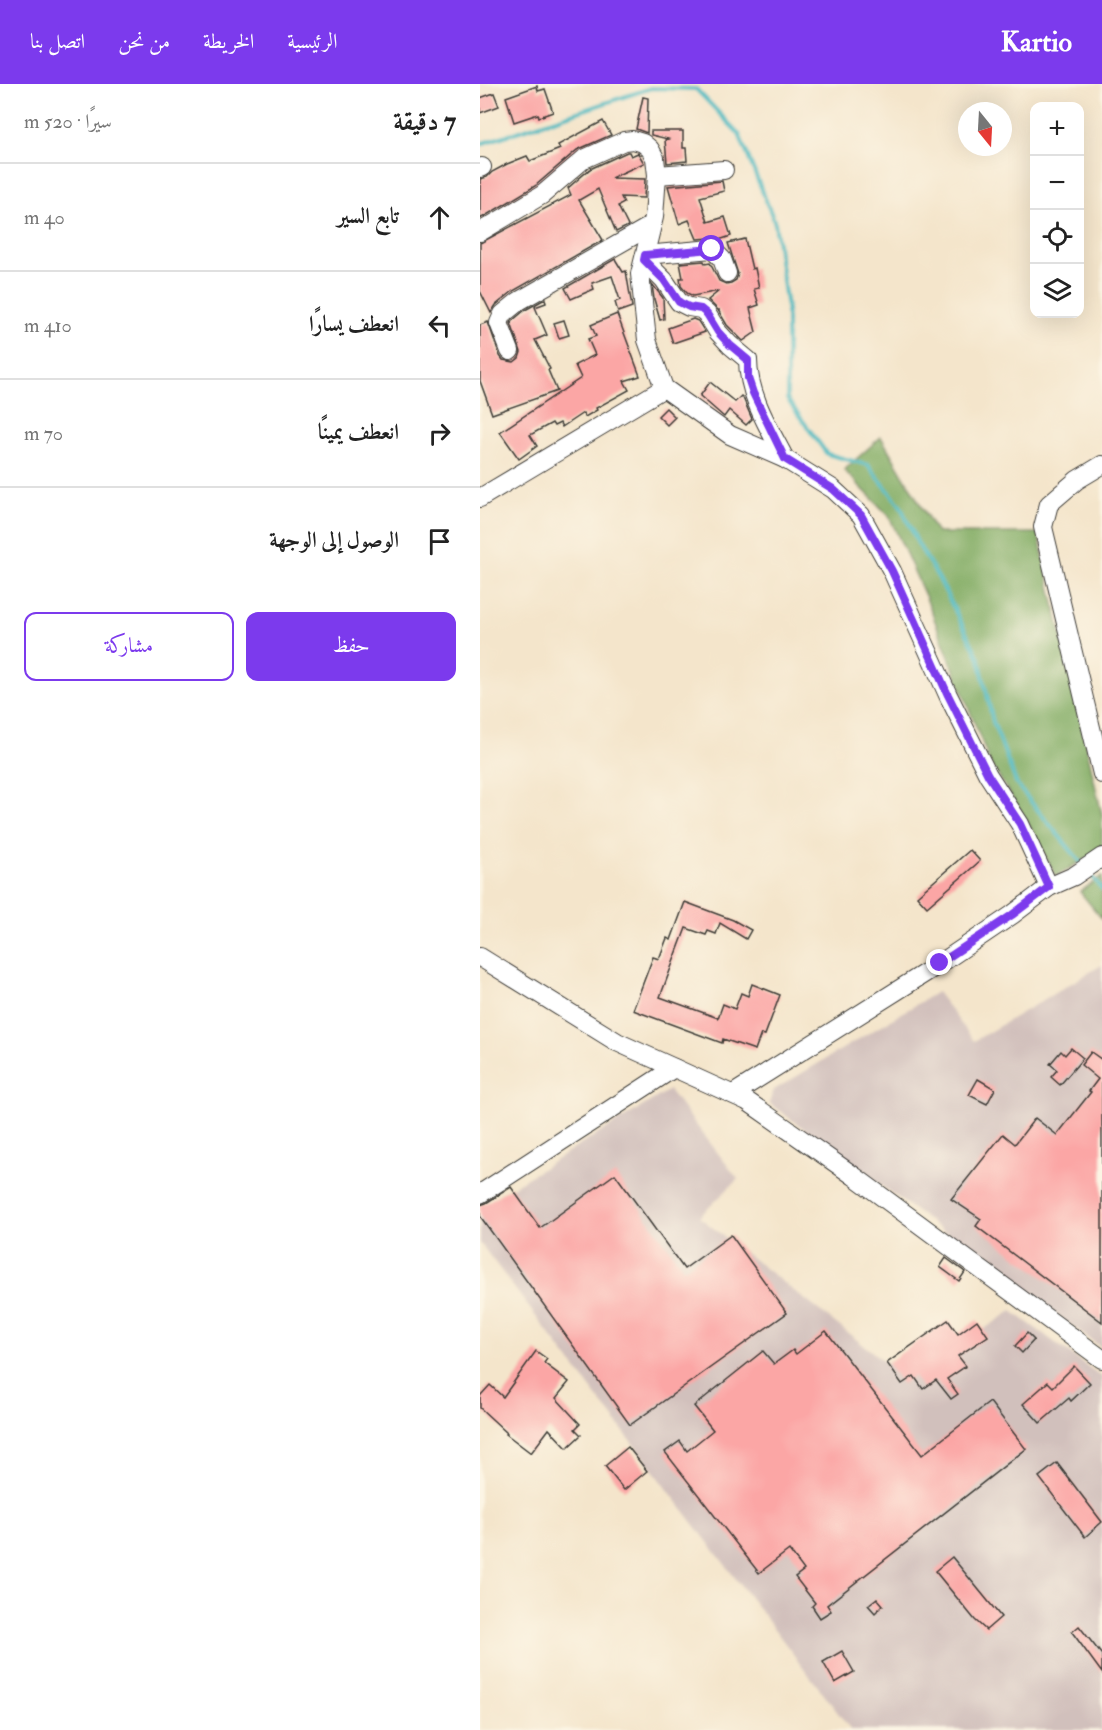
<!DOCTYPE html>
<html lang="ar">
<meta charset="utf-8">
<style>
:root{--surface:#fff;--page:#f6f6f6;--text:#222;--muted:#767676;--line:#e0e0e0;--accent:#7c3aed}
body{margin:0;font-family:"IM FELL Double Pica",Amiri,serif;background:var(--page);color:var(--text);direction:rtl}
.controls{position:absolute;right:18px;top:18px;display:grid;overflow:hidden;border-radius:12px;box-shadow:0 6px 24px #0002}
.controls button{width:54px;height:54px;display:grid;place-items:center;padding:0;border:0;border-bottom:2px solid var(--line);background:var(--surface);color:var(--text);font:30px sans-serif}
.compass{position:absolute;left:478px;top:18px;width:54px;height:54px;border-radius:50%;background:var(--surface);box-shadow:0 6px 24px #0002;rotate:162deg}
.stop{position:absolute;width:18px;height:18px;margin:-14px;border:4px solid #7c3aed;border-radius:50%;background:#fff}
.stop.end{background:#7c3aed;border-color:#fff;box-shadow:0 2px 6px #0008}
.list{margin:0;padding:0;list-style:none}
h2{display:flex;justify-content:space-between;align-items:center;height:78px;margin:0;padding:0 24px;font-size:26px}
h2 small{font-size:20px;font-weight:400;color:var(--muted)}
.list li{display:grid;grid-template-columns:39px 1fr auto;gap:18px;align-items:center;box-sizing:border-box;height:108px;padding:0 24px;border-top:2px solid var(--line)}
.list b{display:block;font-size:22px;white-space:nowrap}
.list em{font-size:20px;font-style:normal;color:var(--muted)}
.actions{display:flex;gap:12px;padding:18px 24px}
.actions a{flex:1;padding:14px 0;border:2px solid var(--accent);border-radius:12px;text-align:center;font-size:21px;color:var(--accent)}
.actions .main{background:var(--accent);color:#fff}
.icon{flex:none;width:33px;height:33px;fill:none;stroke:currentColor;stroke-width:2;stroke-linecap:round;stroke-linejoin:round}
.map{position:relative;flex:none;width:622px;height:1646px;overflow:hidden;direction:ltr}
header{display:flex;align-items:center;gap:36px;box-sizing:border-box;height:84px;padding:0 30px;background:var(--accent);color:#fff}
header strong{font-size:28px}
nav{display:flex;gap:33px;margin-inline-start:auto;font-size:21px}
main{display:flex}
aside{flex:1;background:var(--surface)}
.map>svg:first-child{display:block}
</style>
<header>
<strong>Kartio</strong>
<nav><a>الرئيسية</a><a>الخريطة</a><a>من نحن</a><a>اتصل بنا</a></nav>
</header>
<main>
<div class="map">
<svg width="622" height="1646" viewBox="0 0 622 1646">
<rect width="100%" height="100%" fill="#fcf5e5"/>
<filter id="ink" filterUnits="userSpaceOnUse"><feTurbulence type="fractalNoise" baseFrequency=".0167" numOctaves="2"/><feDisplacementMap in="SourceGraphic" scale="12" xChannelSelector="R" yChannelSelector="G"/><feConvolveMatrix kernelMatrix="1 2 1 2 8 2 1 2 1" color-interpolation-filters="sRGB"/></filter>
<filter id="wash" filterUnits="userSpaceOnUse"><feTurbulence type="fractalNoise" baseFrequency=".008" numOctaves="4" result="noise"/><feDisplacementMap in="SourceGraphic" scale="24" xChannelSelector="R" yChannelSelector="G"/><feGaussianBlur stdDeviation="1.35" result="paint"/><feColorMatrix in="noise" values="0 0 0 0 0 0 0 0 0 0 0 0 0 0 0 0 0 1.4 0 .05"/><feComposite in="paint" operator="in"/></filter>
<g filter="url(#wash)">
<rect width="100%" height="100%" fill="#f4e5cb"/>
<g fill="#d1c0bc">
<polygon points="622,881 622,1264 289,1019 294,1006 457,908 494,957"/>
<polygon points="189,1006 258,1095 219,1133 427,1295 532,1227 622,1293 622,1646 371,1646 0,1159 0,1123"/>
</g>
<g fill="#80ab62" stroke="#4e643f" stroke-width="1.5">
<polygon points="401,353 457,449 558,449 622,731 622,761 616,769 576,792 546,735 510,679 446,514 409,432 364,386"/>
<polygon points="622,792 622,835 600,808"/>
</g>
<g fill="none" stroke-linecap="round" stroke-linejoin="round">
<g stroke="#49b8bf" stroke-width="4">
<polyline points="0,60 171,4 216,5 259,50 295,139 307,224 307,315 347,370 388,381 420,421 438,460 459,495 499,574 513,638 537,701 603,781"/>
<polyline points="609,789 622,805"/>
</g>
</g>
<g id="blocks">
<g fill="#fba6a5">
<polygon points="57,2 58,7 65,5 73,28 59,33 58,30 34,38 26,13"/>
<polygon points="14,9 19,22 0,29 0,14"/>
<polygon points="163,13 168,14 167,49 156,45"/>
<polygon points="123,37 131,51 97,66 55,102 0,135 0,95 7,93 12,88 27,80 47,72 50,77 80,65 78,61"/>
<polygon points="171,47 203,47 203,64 206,64 207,77 187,79 185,56 188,55 171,51"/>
<polygon points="147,68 149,68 151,72 158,69 164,79 131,94 165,95 164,114 141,113 144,119 138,122 148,142 136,148 118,105 99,116 123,156 33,207 16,221 11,229 0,207 0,159 91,111 88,104 110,85"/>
<polygon points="242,97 244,107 220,113 228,138 245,133 251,152 239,156 231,154 217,155 209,136 199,140 188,102"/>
<polygon points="265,155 272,185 275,184 279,204 274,205 279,221 270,224 276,248 263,257 247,241 238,226 240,226 238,226 228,216 239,207 213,212 207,209 201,202 200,194 203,194 200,179 224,177 225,180 230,179 239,197 246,200 251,199 256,196 258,190 248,159"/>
<polygon points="135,175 143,188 146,187 152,223 138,228 135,218 140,216 132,192 112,199 114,205 91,215 85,204"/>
<polygon points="172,200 183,214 184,235 180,236 174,215"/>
<polygon points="65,215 66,219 55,223 67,251 55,256 70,285 68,286 77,307 12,330 0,297 0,241 8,238 20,272 23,276 34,278 39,274 41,268 31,239 32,237 45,226"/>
<polygon points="137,230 160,292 144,297 149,306 116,324 117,326 105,333 103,329 82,343 80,339 74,342 72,339 50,351 57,362 39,375 20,348 101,294 95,281 115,271 108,255 116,252 111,241"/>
<polygon points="213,235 218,237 225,248 193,259 188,244"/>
<polygon points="84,236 89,251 79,254 74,239"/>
<polygon points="230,298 255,318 261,312 263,314 272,335 266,341 249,326 244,333 220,312"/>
<polygon points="186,324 195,333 187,341 178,332"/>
<polygon points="490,766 500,777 447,823 437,812"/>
<polygon points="205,818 253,836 271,846 266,855 240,839 236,850 228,847 226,851 206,844 180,913 238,934 243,920 255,925 261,909 268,912 272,900 300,911 285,951 281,950 275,966 243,955 242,959 153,926 173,873 179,875 187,854 191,856"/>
<polygon points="591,964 603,974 580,1001 571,993 577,986 570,980 581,967 585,971"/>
<polygon points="611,968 622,976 622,1238 496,1142 501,1135 471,1115 523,1050 535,1060 555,1034 577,1051 611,1008 609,1007 618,995 601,981"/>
<polygon points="498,995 515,1005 507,1020 489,1011"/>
<polygon points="135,1090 204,1185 251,1151 307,1229 150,1341 0,1132 0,1121 6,1119 31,1103 60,1144"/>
<polygon points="466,1174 485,1188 479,1197 460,1183"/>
<polygon points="468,1236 478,1250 497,1236 508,1252 478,1272 486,1282 467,1295 478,1310 471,1315 456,1296 443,1305 434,1292 422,1300 407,1279"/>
<polygon points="346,1247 442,1371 510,1318 546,1365 347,1521 351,1527 340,1534 332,1522 335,1519 315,1493 324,1486 309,1466 279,1489 185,1368 200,1357 207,1367 233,1346 214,1322 283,1267 294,1280 313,1266 316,1270"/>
<polygon points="547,1249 554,1256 542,1269 535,1262"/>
<polygon points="56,1267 67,1275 64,1279 89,1298 76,1314 100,1340 95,1345 101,1351 87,1364 69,1345 51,1369 26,1350 27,1349 0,1324 0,1312 10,1301 23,1313"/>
<polygon points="594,1282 610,1299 591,1317 589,1314 560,1339 543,1320 568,1298 573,1303"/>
<polygon points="148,1363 167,1387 144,1406 125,1382"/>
<polygon points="577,1379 622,1438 605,1453 559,1393"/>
<polygon points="472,1473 521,1533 506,1546 495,1536 455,1487"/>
<polygon points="397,1514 403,1521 395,1529 388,1521"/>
<polygon points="599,1542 622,1571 622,1589 592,1548"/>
<polygon points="362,1567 374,1588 355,1599 343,1578"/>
</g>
</g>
</g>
<g filter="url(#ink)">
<use href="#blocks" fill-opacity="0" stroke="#3c3a36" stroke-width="1.5"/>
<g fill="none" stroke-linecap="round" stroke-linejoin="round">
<defs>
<g id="minor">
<polyline points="0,84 2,83"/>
<polyline points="177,91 244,86"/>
<polyline points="0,148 62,111 104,75 144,57 153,56 163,59 170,65 175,74 177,91 174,133 160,190 167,256 184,304 250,351 305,375 353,405 381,431 412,487 468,611 508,691 540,740 569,803"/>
<polyline points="165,171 232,165 242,175 247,189"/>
<path d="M 164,176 L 184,196 L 199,218 L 209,223 L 221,225 L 227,230 L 238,248 L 250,261 L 268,276 C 268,311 289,344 305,375"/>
<polyline points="30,267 19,239 23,230 39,217 172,141"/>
<polyline points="622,381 597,396 569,420 563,443 622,690"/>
<polyline points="0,414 184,304"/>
<polyline points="0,873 137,958 267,1017 374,1092 622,1275"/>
<polyline points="253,1010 461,879 532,831 569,803 594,792 622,773"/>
<polyline points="0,1110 194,984"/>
</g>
</defs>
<use href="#minor" stroke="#3c3a36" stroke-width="20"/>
<use href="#minor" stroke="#fff" stroke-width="18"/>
</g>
</g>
<g fill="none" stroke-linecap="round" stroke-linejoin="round" filter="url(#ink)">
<polyline stroke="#7c3aed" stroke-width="8" points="232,165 165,171 164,176 184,196 199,218 209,223 221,225 227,230 238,248 250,261 268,276 268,294 273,309 305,375 353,405 381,431 412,487 468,611 508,691 540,740 569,803 532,831 460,879"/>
</g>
</svg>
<div class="controls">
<button>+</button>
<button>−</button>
<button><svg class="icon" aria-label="locate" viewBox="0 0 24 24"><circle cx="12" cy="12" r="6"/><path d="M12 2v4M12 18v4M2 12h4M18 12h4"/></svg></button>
<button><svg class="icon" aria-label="layers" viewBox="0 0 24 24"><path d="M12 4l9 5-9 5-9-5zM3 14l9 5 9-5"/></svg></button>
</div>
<svg class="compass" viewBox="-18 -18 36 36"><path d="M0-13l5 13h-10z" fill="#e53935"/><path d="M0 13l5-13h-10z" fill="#767676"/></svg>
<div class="stop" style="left:232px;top:165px"></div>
<div class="stop end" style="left:460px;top:879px"></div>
</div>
<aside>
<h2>7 دقيقة<small>سيرًا · 520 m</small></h2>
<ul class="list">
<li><svg class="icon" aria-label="ahead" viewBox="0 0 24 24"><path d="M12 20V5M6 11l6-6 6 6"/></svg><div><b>تابع السير</b></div><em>40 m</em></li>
<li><svg class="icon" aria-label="left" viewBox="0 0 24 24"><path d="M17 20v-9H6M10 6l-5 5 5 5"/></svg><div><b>انعطف يسارًا</b></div><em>410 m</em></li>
<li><svg class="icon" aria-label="right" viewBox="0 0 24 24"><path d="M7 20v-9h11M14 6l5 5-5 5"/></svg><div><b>انعطف يمينًا</b></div><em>70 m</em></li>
<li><svg class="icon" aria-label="arrive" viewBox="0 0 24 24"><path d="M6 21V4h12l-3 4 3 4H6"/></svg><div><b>الوصول إلى الوجهة</b></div></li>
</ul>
<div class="actions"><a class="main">حفظ</a><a>مشاركة</a></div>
</aside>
</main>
